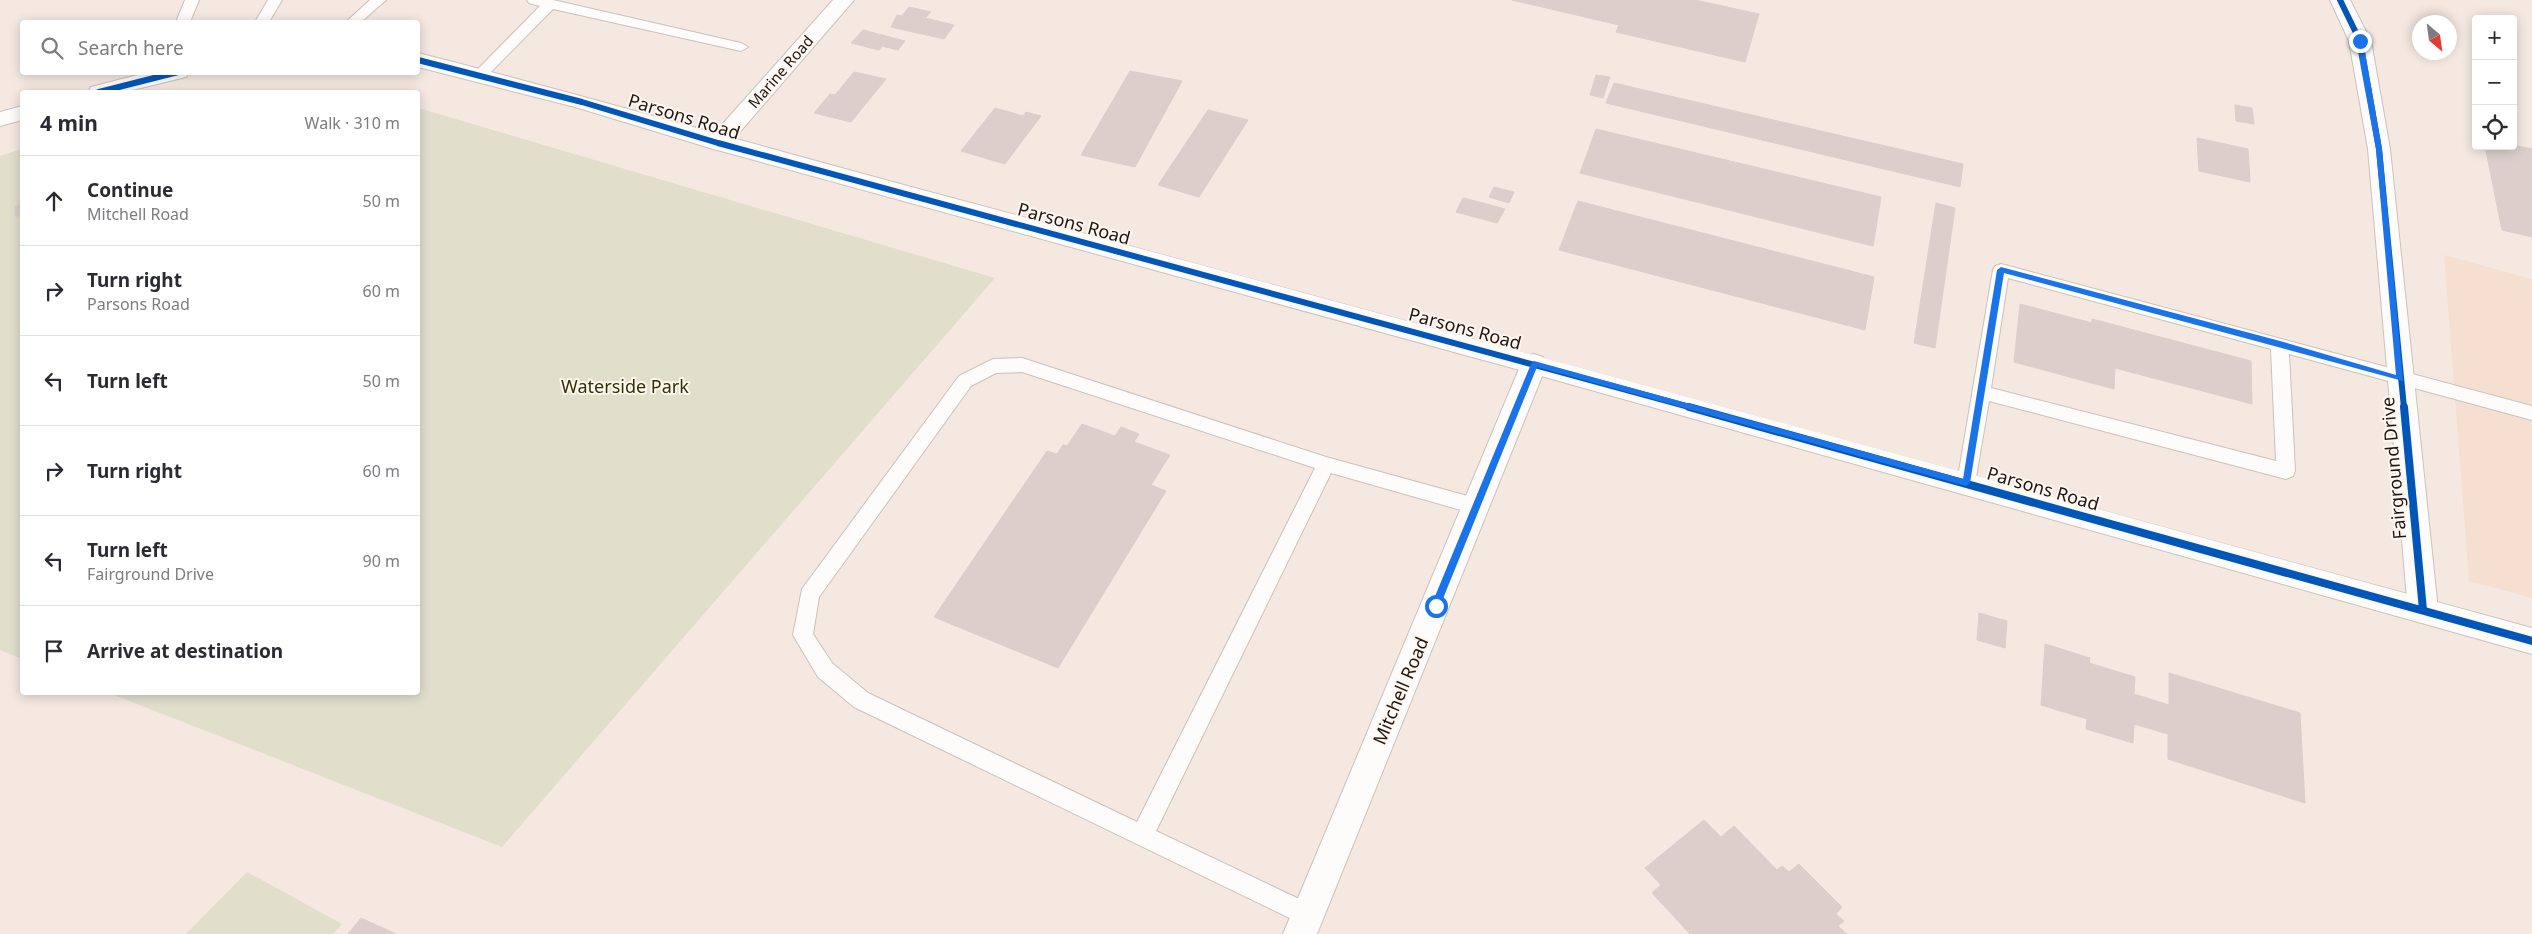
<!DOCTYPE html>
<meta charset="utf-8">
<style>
:root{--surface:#fff;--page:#f7f7f7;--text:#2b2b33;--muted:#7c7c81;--line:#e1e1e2}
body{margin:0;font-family:"Noto Sans",sans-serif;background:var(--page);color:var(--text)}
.controls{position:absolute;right:15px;top:15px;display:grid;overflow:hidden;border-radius:5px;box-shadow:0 2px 12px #0003}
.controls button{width:45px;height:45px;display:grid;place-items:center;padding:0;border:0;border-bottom:1px solid var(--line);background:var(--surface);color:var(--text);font:25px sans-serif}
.compass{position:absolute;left:2412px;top:15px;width:45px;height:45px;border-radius:50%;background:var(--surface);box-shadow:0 2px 12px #0003;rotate:151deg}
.stop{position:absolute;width:15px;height:15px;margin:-11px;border:4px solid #1a73e8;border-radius:50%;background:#fff}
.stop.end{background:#1a73e8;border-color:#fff;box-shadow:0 1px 5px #0008}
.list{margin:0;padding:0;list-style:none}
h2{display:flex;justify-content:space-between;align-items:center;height:65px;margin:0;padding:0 20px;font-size:21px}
h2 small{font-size:16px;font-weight:400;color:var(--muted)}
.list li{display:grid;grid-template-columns:32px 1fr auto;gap:15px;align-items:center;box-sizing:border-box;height:90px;padding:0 20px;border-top:1px solid var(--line)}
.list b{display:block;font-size:19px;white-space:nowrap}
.list p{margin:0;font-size:16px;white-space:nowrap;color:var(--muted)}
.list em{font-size:16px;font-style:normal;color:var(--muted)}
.icon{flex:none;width:28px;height:28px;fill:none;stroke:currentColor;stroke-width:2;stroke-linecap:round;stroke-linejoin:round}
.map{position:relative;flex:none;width:2532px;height:934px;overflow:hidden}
.search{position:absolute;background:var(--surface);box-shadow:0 2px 12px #0003;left:20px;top:20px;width:400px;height:55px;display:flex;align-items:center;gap:12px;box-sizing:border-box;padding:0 18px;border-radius:5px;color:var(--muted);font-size:19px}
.panel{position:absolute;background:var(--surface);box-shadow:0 2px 12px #0003;left:20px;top:90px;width:400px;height:605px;border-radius:5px}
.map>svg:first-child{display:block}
</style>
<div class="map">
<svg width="2532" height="934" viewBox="0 0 2532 934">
<rect width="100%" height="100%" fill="#f4e8e0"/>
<polygon fill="#f4dfd1" points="2444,255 2532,279 2532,598 2469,581"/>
<g fill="#e1decc">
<polygon points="418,108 995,278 502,847 109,693 418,692"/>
<polygon points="22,149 22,659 0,650 0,156"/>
<polygon points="247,872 342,924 333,934 186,934"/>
</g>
<g fill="#dccfcb" stroke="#d9cfcb">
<polygon points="1512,0 1695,0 1759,14 1745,62 1616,32 1619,25"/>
<polygon points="909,7 931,12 925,18 954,25 944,39 891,27 897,15 902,16"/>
<polygon points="863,30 882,35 905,41 898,50 882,46 879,50 851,43"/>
<polygon points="1130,71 1182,81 1135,167 1081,155"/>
<polygon points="854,72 886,79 851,122 814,113 830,94 835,95"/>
<polygon points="1596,75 1610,77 1603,98 1590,95"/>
<polygon points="1614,83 1963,164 1960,187 1606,103"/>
<polygon points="2235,105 2252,108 2254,124 2236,121"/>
<polygon points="995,108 1023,116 1026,112 1041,116 1005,164 961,151"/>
<polygon points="1208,110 1248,120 1199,197 1158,185"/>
<polygon points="1596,129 1881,197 1873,246 1580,173"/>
<polygon points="2197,138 2248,149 2250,182 2199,171"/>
<polygon points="2513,145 2532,149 2532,237 2502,230 2485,146"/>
<polygon points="1494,187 1514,192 1509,203 1489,197"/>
<polygon points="1463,198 1483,203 1505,209 1497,223 1456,212"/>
<polygon points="1578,201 1874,277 1865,330 1559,250"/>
<polygon points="22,203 22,216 15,216 15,207"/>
<polygon points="1936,203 1955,208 1935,348 1914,343"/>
<polygon points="2020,304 2092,323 2092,319 2251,361 2252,404 2115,368 2114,389 2014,362"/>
<polygon points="1082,424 1115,436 1121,427 1139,434 1134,442 1170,455 1151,485 1166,491 1058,668 934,617 1047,451 1057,454 1063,445 1067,446"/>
<polygon points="1979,613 2007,621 2005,648 1977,640"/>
<polygon points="2045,644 2090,658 2089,663 2135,677 2134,694 2169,705 2169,673 2300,713 2305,803 2168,759 2168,734 2134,724 2133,743 2086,729 2087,719 2041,705"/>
<polygon points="1704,820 1721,837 1734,826 1777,870 1782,866 1789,872 1799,864 1842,907 1836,914 1844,921 1838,926 1847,934 1690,934 1652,893 1661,885 1645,868"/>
<polygon points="361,918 396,934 348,934"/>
</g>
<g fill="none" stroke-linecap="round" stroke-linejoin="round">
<defs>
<g id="lane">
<polygon points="185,0 199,0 190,22 176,22"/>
<polygon points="268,0 282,0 269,22 255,22"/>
<polygon points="370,0 386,0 361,22 346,22"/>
<polygon points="527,0 553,0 741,43 748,47 741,51 553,9 485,78 475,78 473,75 475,72 540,6 529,3"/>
<path d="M 2001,264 L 2532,406 L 2532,420 L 2289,354 L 2295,471 L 2293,476 L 2286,479 L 1989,401 L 1975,483 L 1973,488 L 1966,491 L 1959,488 L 1957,483 L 1993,270 L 1995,266 ZM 2008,278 L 2271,349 L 2276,461 L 1991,388 Z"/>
<path d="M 1022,358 L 1326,457 L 1482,500 L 1485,506 L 1482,512 L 1475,514 L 1331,473 L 1156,831 L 1316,907 L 1320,915 L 1316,923 L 1308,927 L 1300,923 L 854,707 L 818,677 L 793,635 L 802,589 L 959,376 L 993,359 ZM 1022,372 L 1315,468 L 1137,822 L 868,693 L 832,663 L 813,634 L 819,597 L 971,386 L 996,373 Z"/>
</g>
<g id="street">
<polygon points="833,0 854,0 726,148 718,150 710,148 707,143 710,138"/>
<polygon points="2330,0 2350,0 2371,41 2390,149 2438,610 2433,619 2423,623 2413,619 2408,610 2368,149 2349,41"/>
<polygon points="1534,354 1543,357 1547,364 1317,934 1283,934 1521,364 1525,357"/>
</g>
<g id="secondary">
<path d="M 418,53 C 599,99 779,152 960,200 C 1484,341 2008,484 2532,628 L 2532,654 L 1534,374 L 710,148 L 575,107 L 418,67 Z"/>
<polygon points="149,72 189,72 186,77 124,92 88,92 91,87"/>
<polygon points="22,106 22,120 0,126 0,112"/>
</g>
</defs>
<use href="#lane" stroke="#cbc2bc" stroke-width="2"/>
<use href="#street" stroke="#cbc2bc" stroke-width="2"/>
<use href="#secondary" stroke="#cbc2bc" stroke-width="2"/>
<use href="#lane" fill="#fdfcfa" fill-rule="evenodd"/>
<use href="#street" fill="#fdfcfa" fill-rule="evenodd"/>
<use href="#secondary" fill="#fdfcfa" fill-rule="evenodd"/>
<defs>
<g id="cycleway-far1">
<polyline points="2340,0 2360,41 2379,149 2404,408"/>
<polyline points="418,60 582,102 718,143 1693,408"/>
<polyline points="99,92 178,72"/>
</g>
<g id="cycleway">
<polyline points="1689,407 2532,641"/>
<polyline points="2404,407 2423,610"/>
</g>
</defs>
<use href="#cycleway-far1" stroke="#fff6f0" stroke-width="9"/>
<use href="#cycleway" stroke="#fff6f0" stroke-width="11"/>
<use href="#cycleway-far1" stroke="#0057b8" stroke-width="6"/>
<use href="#cycleway" stroke="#0057b8" stroke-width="8"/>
</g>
<polygon fill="#1a73e8" points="2360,39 2363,41 2382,149 2403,381 2004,273 1970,483 1966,486 1537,367 1440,606 1436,610 1433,609 1431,606 1531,364 1534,361 1963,479 1997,270 2001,267 2280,341 2396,375 2376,149 2356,41"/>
<g text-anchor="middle" stroke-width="4" stroke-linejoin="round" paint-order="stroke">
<g font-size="15" fill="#1d1611" stroke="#fff6f0">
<text transform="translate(781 72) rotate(-49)" y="5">Marine Road</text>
</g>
<g font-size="18" fill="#1d1611" stroke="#fff6f0">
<text transform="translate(684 117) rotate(17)" y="6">Parsons Road</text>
<text transform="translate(1074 224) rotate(15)" y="6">Parsons Road</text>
<text transform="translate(1465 329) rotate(15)" y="6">Parsons Road</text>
<text transform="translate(2394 468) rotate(-95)" y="6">Fairground Drive</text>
<text transform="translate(2043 489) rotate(16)" y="6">Parsons Road</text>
<text transform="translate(1401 691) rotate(-67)" y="6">Mitchell Road</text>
</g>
<g font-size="18" fill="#303203" stroke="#fff6f0">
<text x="625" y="393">Waterside Park</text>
</g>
</g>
</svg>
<div class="controls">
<button>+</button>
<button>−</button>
<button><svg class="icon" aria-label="locate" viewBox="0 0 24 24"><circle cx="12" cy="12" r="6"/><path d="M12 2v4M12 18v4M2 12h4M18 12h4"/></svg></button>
</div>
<svg class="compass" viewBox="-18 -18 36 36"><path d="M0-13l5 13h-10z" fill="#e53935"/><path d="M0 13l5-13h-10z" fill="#7c7c81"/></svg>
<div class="stop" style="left:1436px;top:606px"></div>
<div class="stop end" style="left:2360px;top:41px"></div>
<div class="search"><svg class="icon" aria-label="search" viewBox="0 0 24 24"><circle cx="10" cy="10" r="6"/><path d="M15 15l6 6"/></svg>Search here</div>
<section class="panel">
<h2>4 min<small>Walk · 310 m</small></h2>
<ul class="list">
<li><svg class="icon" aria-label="ahead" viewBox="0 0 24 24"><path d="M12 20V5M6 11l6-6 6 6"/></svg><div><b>Continue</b><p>Mitchell Road</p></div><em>50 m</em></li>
<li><svg class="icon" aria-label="right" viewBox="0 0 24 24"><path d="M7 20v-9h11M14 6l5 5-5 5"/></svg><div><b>Turn right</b><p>Parsons Road</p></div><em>60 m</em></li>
<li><svg class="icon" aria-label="left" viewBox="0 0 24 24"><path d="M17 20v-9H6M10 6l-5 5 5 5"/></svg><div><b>Turn left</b></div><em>50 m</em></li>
<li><svg class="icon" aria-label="right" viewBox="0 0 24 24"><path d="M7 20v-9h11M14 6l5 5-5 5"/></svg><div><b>Turn right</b></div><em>60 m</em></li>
<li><svg class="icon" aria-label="left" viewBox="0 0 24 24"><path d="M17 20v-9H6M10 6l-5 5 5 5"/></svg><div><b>Turn left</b><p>Fairground Drive</p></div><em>90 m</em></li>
<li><svg class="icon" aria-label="arrive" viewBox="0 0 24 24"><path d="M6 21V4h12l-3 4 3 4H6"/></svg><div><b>Arrive at destination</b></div></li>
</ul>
</section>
</div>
